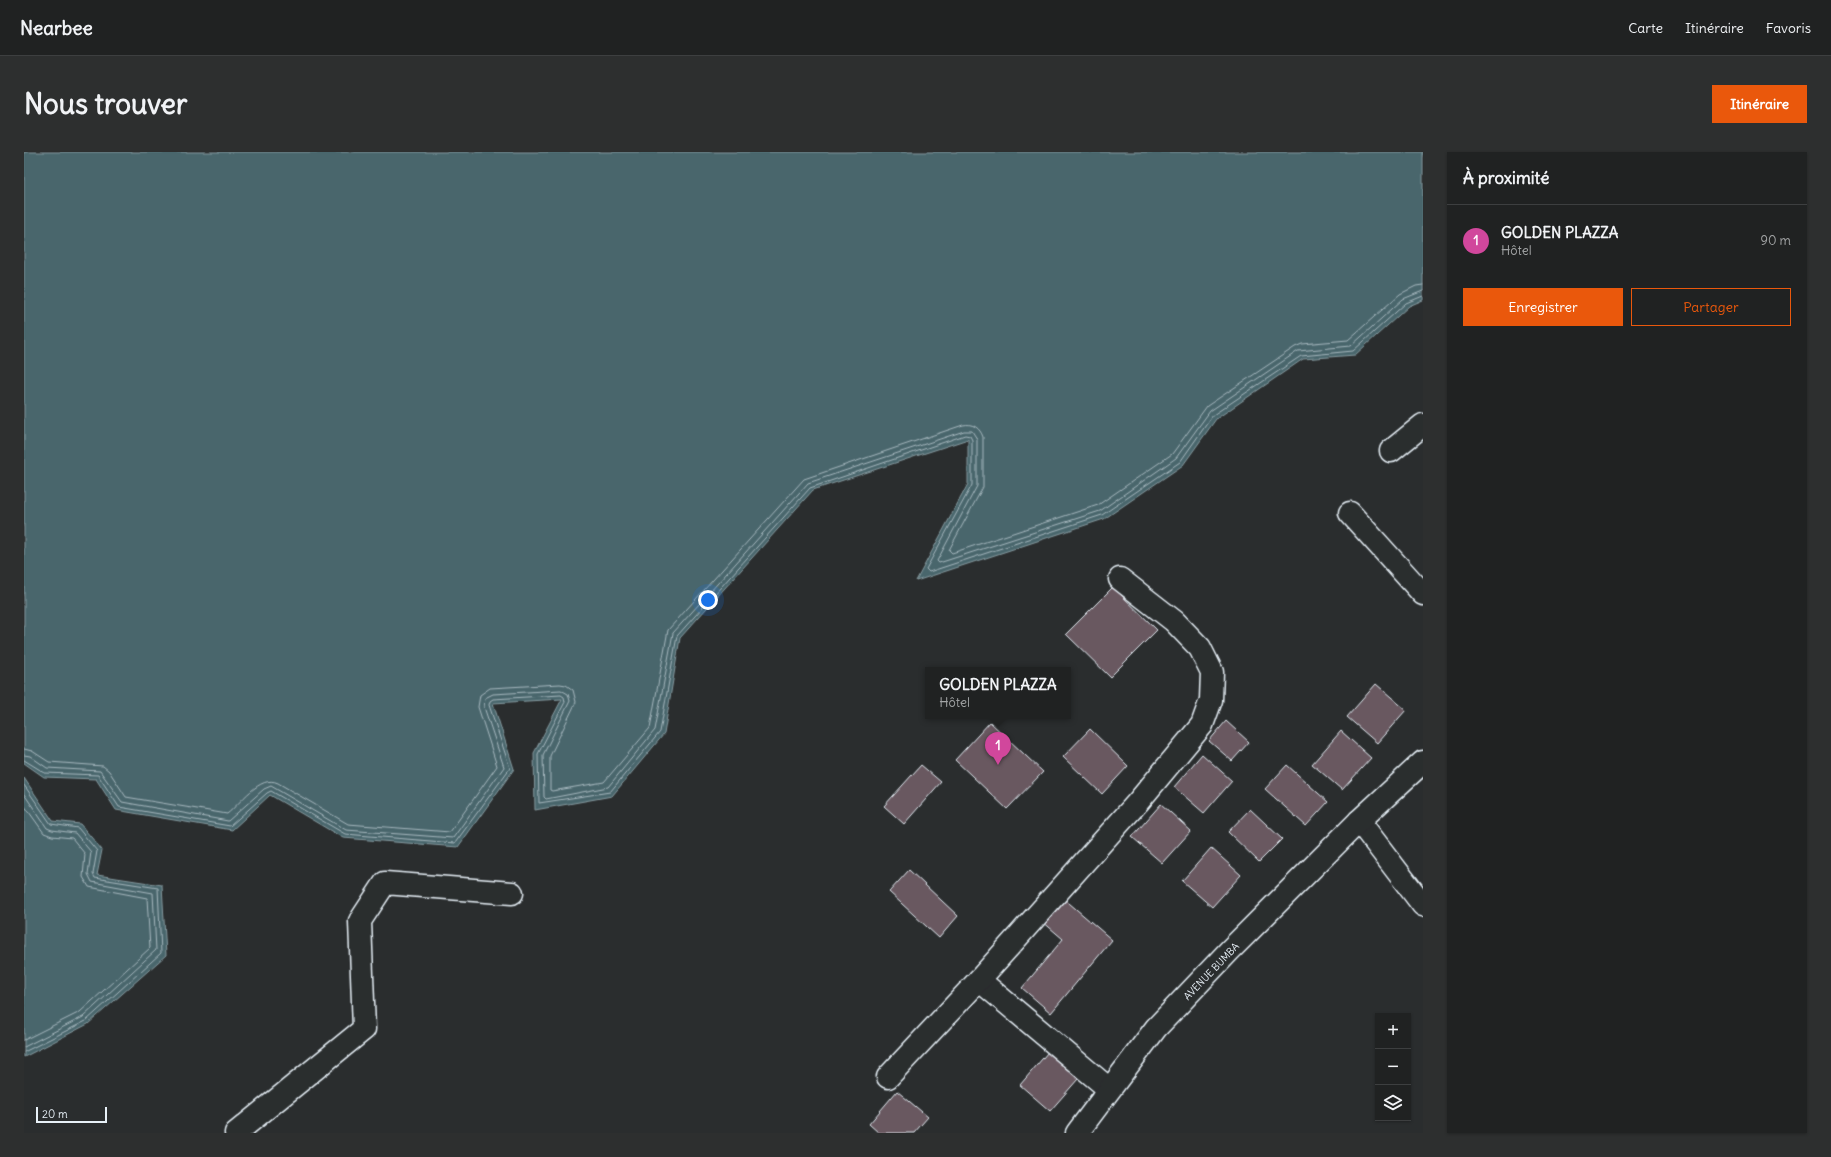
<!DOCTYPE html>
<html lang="fr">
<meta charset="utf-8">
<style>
:root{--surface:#202222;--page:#2d2f2f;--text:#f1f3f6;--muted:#a2a4a5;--line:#3d3f40;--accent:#ea580c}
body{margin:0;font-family:Delius,sans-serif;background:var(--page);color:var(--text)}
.controls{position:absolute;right:12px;bottom:12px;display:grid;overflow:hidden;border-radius:0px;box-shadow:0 1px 3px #0004}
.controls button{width:36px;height:36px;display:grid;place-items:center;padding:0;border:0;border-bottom:1px solid var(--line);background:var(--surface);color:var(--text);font:20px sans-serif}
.scale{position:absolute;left:12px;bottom:10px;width:71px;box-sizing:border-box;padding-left:4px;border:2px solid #e8f1f8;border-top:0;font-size:11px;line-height:14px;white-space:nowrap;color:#e8f1f8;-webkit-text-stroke:3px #2a2d2e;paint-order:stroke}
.you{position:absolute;left:684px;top:448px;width:14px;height:14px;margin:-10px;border:3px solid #fff;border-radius:50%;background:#1a73e8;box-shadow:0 0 0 6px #1a73e833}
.badge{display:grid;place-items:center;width:26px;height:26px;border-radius:50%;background:var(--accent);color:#fff;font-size:13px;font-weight:700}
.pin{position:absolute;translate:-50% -33px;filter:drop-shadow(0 1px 2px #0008)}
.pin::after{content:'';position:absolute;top:21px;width:14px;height:12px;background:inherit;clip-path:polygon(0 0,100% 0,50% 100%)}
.popup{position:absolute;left:901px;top:515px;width:146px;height:52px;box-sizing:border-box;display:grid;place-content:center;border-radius:0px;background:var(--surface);filter:drop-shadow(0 1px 3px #0005);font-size:13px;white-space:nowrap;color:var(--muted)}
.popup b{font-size:15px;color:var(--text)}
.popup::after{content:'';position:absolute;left:50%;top:100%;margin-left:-8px;border:8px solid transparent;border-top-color:var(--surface)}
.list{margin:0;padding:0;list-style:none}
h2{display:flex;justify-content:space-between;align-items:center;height:52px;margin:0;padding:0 16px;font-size:17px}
h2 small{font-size:13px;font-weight:400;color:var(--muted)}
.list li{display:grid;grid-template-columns:26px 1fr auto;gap:12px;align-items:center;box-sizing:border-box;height:72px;padding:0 16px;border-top:1px solid var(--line)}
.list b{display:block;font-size:15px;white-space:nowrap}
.list p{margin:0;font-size:13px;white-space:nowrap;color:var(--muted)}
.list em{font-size:13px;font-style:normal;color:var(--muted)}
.actions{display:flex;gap:8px;padding:12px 16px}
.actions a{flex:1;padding:9px 0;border:1px solid var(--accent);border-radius:0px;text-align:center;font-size:14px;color:var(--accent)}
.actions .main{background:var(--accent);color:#fff}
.icon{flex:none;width:22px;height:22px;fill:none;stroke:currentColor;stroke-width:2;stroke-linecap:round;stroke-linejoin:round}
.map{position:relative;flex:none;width:1399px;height:981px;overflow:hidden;border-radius:0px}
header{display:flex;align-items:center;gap:24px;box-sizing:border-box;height:56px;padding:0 20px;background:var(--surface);border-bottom:1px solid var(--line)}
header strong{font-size:19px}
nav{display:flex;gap:22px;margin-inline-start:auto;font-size:14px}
.intro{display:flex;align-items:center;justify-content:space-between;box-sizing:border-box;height:96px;padding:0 24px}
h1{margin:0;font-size:28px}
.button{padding:10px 18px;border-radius:0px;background:var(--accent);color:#fff;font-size:14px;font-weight:700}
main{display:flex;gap:24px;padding:0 24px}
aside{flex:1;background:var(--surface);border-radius:0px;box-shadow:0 1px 3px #0004}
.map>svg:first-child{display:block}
</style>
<header>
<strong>Nearbee</strong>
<nav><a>Carte</a><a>Itinéraire</a><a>Favoris</a></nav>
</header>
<div class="intro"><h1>Nous trouver</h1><a class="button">Itinéraire</a></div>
<main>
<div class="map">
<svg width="1399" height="981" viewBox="0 0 1399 981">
<rect width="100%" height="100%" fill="#2a2d2e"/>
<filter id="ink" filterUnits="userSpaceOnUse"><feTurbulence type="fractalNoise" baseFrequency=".025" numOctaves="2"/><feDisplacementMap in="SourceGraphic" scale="8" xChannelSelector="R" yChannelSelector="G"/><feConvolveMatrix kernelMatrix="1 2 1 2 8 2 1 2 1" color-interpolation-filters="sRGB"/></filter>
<g filter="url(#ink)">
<g fill="#49666c" stroke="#899ea4">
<polygon points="0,0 1399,0 1399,148 1385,154 1331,203 1279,207 1192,267 1159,313 1080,367 892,429 944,332 944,287 789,338 656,486 640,582 588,644 511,658 510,601 538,547 469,551 490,617 434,695 319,686 246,643 208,678 92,658 72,627 20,625 0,611"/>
<polygon points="0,626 29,669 56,672 78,698 73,723 138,733 142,803 64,872 0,905"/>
</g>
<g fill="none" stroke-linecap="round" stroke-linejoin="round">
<g stroke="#a8b9c0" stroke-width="1">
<path d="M 0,597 L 8,599 L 25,610 L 79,614 L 85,619 L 102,645 L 203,662 C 216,652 236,622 254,631 L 324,672 L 426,680 L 473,614 L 454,555 L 456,543 L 466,536 L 536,532 L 542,533 L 549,538 L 552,550 L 526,604 L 526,638 L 528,639 L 580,630 L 626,576 L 644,478 L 780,327 L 939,273 C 949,271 956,276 959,285 L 959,335 L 925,398 L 928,401 L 1074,353 L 1148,302 L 1183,254 L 1271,195 L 1278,192 L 1324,188 L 1376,142 L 1392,134 L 1399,133"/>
<polyline points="0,603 6,604 23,616 76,619 98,650 204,669 240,637 247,634 322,678 429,686 480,615 460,555 461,546 469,542 537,538 544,542 546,549 519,603 520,645 522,647 584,635 631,578 649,481 784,331 940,279 948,279 953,287 953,334 913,409 915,411 1076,359 1152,306 1186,259 1274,199 1327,194 1379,147 1399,139"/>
<polyline points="0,608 21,621 74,623 95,655 206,674 243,641 247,639 321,682 431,691 486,616 465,553 466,549 469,547 537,543 540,545 541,550 514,602 515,651 586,640 636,580 653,484 786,336 941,283 946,284 948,288 948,333 902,417 905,420 1078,363 1156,310 1189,263 1277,204 1329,199 1382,151 1399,144"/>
<polyline points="0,633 27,672 54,676 73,699 69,722 71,726 134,736 137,801 62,869 0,900"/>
<polyline points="0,642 23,676 28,678 51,681 67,700 64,722 68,730 129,741 132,798 59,865 0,895"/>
<polyline points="0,653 20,681 28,684 48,686 61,702 59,725 65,735 123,746 126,796 56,860 0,888"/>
</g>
</g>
<g fill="#695861" stroke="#e8f1f8">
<polygon points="1089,435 1133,478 1086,525 1042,482"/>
<polygon points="1352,532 1382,558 1353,591 1323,565"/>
<polygon points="1202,569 1225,590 1208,609 1185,589"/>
<polygon points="966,570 1019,620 983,657 931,608"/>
<polygon points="1066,577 1104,614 1078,642 1039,605"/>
<polygon points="1317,579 1347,606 1318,638 1288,612"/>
<polygon points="1178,602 1208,629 1180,661 1150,635"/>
<polygon points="897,613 917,630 880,672 860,654"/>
<polygon points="1263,613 1304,650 1282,674 1241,637"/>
<polygon points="1137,652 1167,679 1138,711 1108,685"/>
<polygon points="1226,657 1258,687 1235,710 1204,680"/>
<polygon points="1187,696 1217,723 1188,755 1158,729"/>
<polygon points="885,718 934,764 915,786 865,740"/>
<polygon points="1038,745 1088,788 1027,861 998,836 1039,787 1018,769"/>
<polygon points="1024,900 1054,927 1026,959 996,933"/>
<polygon points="873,939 904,965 890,981 855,981 845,972"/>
</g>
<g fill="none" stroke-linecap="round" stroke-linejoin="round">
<defs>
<g id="minor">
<polyline points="1367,299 1399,273"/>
<polyline points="1326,361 1399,442"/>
<polyline points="1335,669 1399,753"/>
<polyline points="955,828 1085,937"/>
<polyline points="864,925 955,828 1114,650 1178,573 1187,548 1188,520 1176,496 1150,469 1096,427"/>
<polyline points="212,981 340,877 336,769 361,731 488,741"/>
<polyline points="1053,981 1132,876 1206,798 1335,669 1399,610"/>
</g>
</defs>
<use href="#minor" stroke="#e8f1f8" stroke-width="25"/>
<use href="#minor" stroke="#2a2d2e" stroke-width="22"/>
</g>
</g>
<g text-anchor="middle" stroke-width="4" stroke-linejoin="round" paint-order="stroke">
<g font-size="10" fill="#e8f1f8" stroke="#2a2d2e">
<text transform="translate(1187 819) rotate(-46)" y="4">AVENUE BUMBA</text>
</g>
</g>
</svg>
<div class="controls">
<button>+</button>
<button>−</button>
<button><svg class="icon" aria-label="layers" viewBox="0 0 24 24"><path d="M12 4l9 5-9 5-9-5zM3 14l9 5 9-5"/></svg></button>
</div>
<div class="scale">20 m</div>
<div class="you"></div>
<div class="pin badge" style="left:974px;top:613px;background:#d1479c">1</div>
<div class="popup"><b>GOLDEN PLAZZA</b>Hôtel</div>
</div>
<aside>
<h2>À proximité<small></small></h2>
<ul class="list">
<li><span class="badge" style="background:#d1479c">1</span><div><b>GOLDEN PLAZZA</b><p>Hôtel</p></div><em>90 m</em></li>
</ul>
<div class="actions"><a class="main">Enregistrer</a><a>Partager</a></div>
</aside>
</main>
